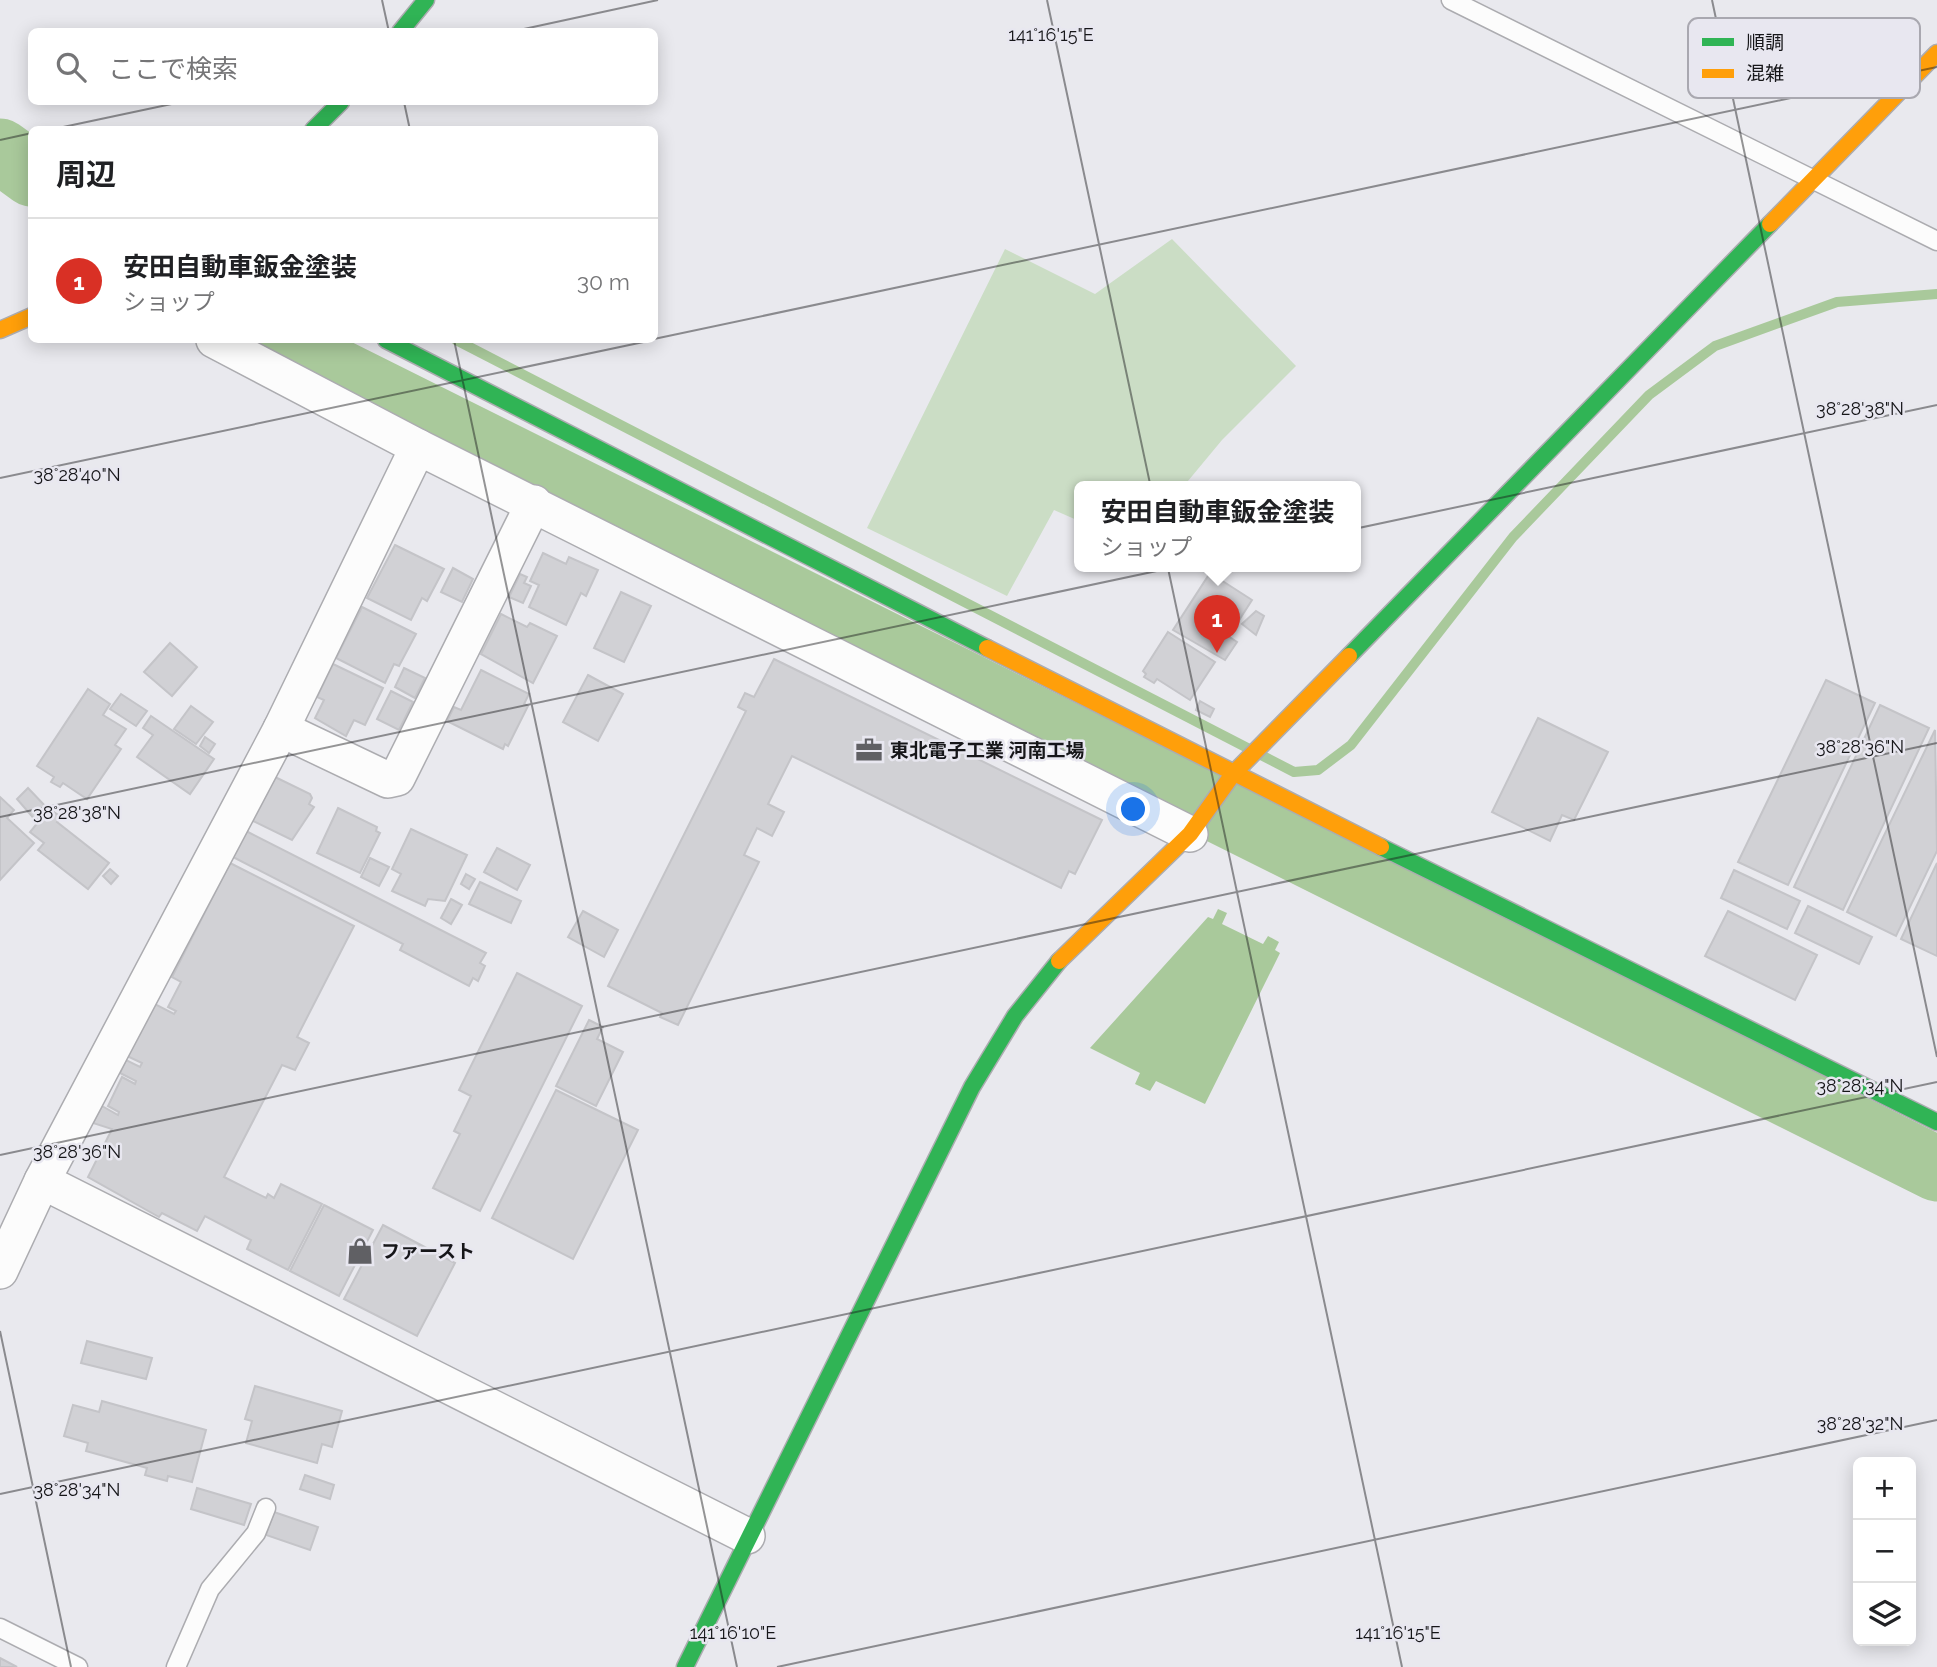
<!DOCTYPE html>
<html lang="ja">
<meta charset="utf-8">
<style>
:root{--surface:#fff;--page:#f2f2f2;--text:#202124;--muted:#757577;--line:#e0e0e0;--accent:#d93025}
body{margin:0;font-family:Raleway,"Noto Sans JP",sans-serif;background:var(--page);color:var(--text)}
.controls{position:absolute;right:21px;bottom:21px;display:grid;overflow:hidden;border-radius:10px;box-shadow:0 4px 18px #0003}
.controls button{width:63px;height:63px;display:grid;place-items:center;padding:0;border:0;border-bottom:2px solid var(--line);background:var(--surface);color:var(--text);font:35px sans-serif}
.you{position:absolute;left:1134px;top:810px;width:24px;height:24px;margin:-18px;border:5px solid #fff;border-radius:50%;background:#1a73e8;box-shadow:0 0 0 10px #1a73e833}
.badge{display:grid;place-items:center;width:46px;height:46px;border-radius:50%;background:var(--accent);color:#fff;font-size:23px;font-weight:700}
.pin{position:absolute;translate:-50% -58px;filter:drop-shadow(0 2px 4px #0008)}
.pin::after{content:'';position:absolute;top:37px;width:24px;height:21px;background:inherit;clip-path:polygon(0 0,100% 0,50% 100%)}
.popup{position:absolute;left:1074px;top:481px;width:287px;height:91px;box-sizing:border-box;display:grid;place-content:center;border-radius:10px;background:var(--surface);filter:drop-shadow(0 2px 5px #0005);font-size:23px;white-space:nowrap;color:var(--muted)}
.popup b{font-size:26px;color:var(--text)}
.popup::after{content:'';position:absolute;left:50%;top:100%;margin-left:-14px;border:14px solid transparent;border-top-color:var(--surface)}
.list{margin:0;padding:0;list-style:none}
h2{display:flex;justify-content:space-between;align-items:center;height:91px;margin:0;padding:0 28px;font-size:30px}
h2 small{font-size:23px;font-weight:400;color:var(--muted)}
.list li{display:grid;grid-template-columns:46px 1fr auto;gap:21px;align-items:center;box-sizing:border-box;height:126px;padding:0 28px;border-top:2px solid var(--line)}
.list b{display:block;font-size:26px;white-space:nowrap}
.list p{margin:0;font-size:23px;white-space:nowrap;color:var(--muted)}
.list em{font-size:23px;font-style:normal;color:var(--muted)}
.icon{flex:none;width:38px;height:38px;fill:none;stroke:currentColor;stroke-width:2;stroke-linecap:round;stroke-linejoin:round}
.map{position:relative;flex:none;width:1937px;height:1667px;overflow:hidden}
.search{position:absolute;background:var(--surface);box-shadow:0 4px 18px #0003;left:28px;top:28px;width:630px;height:77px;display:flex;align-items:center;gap:18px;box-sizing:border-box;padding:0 24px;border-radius:10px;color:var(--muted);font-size:26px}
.panel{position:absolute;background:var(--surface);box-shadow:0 4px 18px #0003;left:28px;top:126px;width:630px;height:217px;border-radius:10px}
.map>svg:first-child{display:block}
</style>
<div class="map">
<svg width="1937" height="1667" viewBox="0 0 1937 1667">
<rect width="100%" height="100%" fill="#e9e9ee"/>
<polygon fill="#cbddc5" points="1172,239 1296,366 1222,440 1183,487 1079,487 1079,521 1054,510 1007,596 867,528 1005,249 1095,294"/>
<polygon fill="#a9c99b" points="1218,909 1227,913 1222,924 1263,944 1268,936 1279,942 1275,950 1280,953 1205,1104 1156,1081 1150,1091 1135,1084 1140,1073 1090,1048 1208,917 1213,919"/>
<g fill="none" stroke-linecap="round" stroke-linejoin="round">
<polyline stroke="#a9c99b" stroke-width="10" points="456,340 1294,772 1318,770 1351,745 1513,537 1649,395 1715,346 1837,302 1937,294"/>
<g stroke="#a9c99b" stroke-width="65">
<polyline points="0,151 32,174"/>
<polyline points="275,340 1937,1169"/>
</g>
</g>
<g fill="#d1d1d5" stroke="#c4c4c8" stroke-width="2">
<polygon points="395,545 444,569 427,601 422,598 411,620 367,598"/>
<polygon points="543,553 566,564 569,557 598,570 586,596 581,593 566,625 529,607 539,585 530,581"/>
<polygon points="453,568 473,579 462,602 441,592"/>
<polygon points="1210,573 1252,600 1236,625 1232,623 1225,634 1237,642 1225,660 1173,630"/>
<polygon points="520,574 527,577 524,583 531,586 523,603 509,597"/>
<polygon points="621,592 651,606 624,662 594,648"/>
<polygon points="362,607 416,634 399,666 394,664 385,683 336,658"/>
<polygon points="1256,611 1264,616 1256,635 1242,624"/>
<polygon points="501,614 527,627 530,623 557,636 533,683 481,654"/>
<polygon points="1168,632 1215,662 1190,700 1157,679 1154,683 1144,677 1146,674 1143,671"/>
<polygon points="170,643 197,667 172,696 144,672"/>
<polygon points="774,659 1102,820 1075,874 1069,871 1061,888 792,756 768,804 784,812 772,836 757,828 744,855 759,862 678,1025 660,1017 662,1013 608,986 746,711 738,707 745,693 754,697"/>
<polygon points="333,664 383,688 365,725 354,720 346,736 315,718 324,700 317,697"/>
<polygon points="404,668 425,678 415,698 395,687"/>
<polygon points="481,670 529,694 524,704 528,706 508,746 505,744 503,749 447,721 454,707 461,710"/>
<polygon points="588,675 623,694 598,741 563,722"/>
<polygon points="1826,680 1875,703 1788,885 1738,862"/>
<polygon points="88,689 110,704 103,715 126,729 115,745 121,749 87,799 63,783 60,787 51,782 54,777 37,766"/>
<polygon points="391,691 413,702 399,730 377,719"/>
<polygon points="121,694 147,711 136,726 110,709"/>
<polygon points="1200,701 1214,709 1210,717 1196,710"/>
<polygon points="1880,705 1929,728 1843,910 1794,887"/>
<polygon points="191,706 213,722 196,744 174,729"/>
<polygon points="151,716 214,759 190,794 137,757 153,735 143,728"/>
<polygon points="1538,718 1608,752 1574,820 1562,815 1550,841 1492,812"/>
<polygon points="1935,730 1937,851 1896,936 1847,912"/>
<polygon points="205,737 215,744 209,753 200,746"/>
<polygon points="273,776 310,794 312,798 309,804 314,807 292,840 251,820"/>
<polygon points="28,788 48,809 36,821 17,799"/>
<polygon points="0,797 14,810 7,818 34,843 0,880"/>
<polygon points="338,808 377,827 376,831 380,833 360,873 317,853"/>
<polygon points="54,812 61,817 57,822 109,863 88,889 38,850 44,843 30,832 43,816 48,819"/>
<polygon points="411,829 467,855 445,901 428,899 425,906 392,891 401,874 392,869"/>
<polygon points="246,831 486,953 480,963 485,966 478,981 473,978 469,986 400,950 403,944 233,857"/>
<polygon points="497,848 530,865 517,890 484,872"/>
<polygon points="370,858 389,867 379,886 361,877"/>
<polygon points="230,863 354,926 297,1037 309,1043 295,1070 282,1065 224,1177 266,1198 268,1194 274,1198 281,1184 322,1204 288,1270 247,1249 251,1240 205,1216 197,1231 162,1213 159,1217 88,1177 112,1129 93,1123 102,1106 118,1115 119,1112 108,1106 122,1077 135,1084 136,1081 120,1073 126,1060 140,1067 142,1063 127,1056 153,1003 174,1014 176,1011 168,1007 181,982 172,977"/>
<polygon points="1937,863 1937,956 1901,939"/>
<polygon points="110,869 118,876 111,884 103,876"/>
<polygon points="1734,870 1800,901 1787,929 1721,898"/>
<polygon points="466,874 475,879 469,889 461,884"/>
<polygon points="480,882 521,901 511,923 469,904"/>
<polygon points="451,899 462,905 451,924 441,918"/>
<polygon points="1808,906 1872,937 1859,964 1795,933"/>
<polygon points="583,911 618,930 604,957 568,937"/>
<polygon points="1728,911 1817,955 1795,1000 1705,956"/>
<polygon points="517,973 582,1006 480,1211 433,1188 460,1134 454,1131 471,1096 459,1090"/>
<polygon points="589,1020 603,1027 597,1039 623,1052 596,1106 556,1086"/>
<polygon points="556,1090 638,1130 573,1259 492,1218"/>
<polygon points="324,1205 373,1230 339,1296 290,1271"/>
<polygon points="383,1225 455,1263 417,1336 344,1299"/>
<polygon points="87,1341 152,1358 146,1379 81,1363"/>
<polygon points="255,1386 342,1411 332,1447 322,1444 317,1463 246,1443 252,1421 245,1419"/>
<polygon points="102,1401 206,1430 192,1482 168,1476 167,1481 145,1475 147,1468 86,1451 88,1443 64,1436 73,1405 99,1412"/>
<polygon points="305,1475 334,1485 330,1499 300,1489"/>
<polygon points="197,1488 251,1504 244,1525 191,1509"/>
<polygon points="274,1512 318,1527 310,1550 266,1535"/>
<polygon points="0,1658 17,1667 0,1667"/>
</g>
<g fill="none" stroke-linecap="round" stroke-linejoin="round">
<defs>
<g id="lane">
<polyline points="1451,0 1937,241"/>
<polyline points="0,1628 78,1667"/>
<polyline points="176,1667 210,1589 256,1533 266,1508"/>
</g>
<g id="street">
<polyline points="214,340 418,447 1190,834"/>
<polyline points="281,729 388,780 397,778 534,503"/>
<polyline points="42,1181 747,1536"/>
<polyline points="0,1271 42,1181 281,729 418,447"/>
</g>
<g id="fast">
<polyline points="400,32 426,0"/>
<polyline points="313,130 341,102"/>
<polyline points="386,340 987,648"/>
<polyline points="1349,656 1770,224"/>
<polyline points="1381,847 1937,1122"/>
<polyline points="685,1667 972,1087 1015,1016 1059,961"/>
</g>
<g id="slow">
<polyline points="1770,224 1937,53"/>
<polyline points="0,330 32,316"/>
<polyline points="987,648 1381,847"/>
<polyline points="1059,961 1190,834 1233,774 1349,656"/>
</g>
</defs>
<use href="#lane" stroke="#acacb0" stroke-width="21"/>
<use href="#street" stroke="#acacb0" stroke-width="38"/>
<use href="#fast" stroke="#acacb0" stroke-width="19"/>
<use href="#slow" stroke="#acacb0" stroke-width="19"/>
<use href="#lane" stroke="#fcfcfc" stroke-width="18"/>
<use href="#street" stroke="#fcfcfc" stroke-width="35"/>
<use href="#fast" stroke="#30b455" stroke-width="16"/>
<use href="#slow" stroke="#ff9f0a" stroke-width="16"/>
</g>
<path fill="none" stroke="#161619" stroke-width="2" stroke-opacity="0.45" d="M 382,0 L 389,32M 1047,0 L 1402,1667M 1712,0 L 1937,1057M 510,32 L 658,0M 404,102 L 410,130M 49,130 L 181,102M 0,140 L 32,133M 654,339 L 1937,67M 454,340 L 737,1667M 0,478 L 653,340M 0,817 L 1937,405M 0,1155 L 1937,743M 0,1331 L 71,1667M 0,1494 L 1937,1082M 777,1667 L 1937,1420"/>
<defs>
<symbol id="office-bare" viewBox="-9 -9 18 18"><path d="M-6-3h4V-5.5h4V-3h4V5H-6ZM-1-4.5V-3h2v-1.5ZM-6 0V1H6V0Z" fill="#606064" stroke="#e8e7f0" stroke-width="2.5" paint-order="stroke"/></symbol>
<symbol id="shop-bare" viewBox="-9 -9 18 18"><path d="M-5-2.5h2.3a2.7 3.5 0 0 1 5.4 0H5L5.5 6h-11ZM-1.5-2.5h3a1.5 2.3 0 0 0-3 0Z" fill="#606064" stroke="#e8e7f0" stroke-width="2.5" paint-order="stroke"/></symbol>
</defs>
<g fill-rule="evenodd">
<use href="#office-bare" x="850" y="731" width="38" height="38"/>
<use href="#shop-bare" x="341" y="1232" width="38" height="38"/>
</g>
<g text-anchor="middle" stroke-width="5" stroke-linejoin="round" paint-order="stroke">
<g font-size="19" font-weight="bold" fill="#161619" stroke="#e8e7f0" text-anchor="start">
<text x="890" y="757">東北電子工業 河南工場</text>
<text x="381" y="1258">ファースト</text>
</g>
</g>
<rect x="1688" y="18" width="232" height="80" rx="10" fill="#e8e7f0" stroke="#a9a8b0" stroke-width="2"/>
<rect x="1702" y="38" width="32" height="8" fill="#30b455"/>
<rect x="1702" y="69" width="32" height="9" fill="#ff9f0a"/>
<g font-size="19" fill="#161619">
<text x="1746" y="49">順調</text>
<text x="1746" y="80">混雑</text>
</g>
<g font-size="18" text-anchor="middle" fill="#161619" stroke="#e8e7f0" stroke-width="5" stroke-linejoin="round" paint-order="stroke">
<text x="1051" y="41">141°16'15"E</text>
<text x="1860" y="415">38°28'38"N</text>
<text x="77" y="481">38°28'40"N</text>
<text x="1860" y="753">38°28'36"N</text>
<text x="77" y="819">38°28'38"N</text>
<text x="1860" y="1092">38°28'34"N</text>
<text x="77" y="1158">38°28'36"N</text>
<text x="1860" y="1430">38°28'32"N</text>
<text x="77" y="1496">38°28'34"N</text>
<text x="733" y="1639">141°16'10"E</text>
<text x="1398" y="1639">141°16'15"E</text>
</g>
</svg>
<div class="controls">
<button>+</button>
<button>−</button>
<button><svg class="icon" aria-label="layers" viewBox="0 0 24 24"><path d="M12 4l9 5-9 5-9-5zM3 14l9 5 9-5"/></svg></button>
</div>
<div class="you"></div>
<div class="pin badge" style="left:1217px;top:653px">1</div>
<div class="popup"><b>安田自動車鈑金塗装</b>ショップ</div>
<div class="search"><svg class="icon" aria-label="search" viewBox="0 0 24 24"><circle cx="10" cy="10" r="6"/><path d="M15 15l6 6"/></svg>ここで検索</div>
<section class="panel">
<h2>周辺<small></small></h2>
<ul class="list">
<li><span class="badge">1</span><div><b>安田自動車鈑金塗装</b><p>ショップ</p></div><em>30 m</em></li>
</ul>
</section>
</div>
